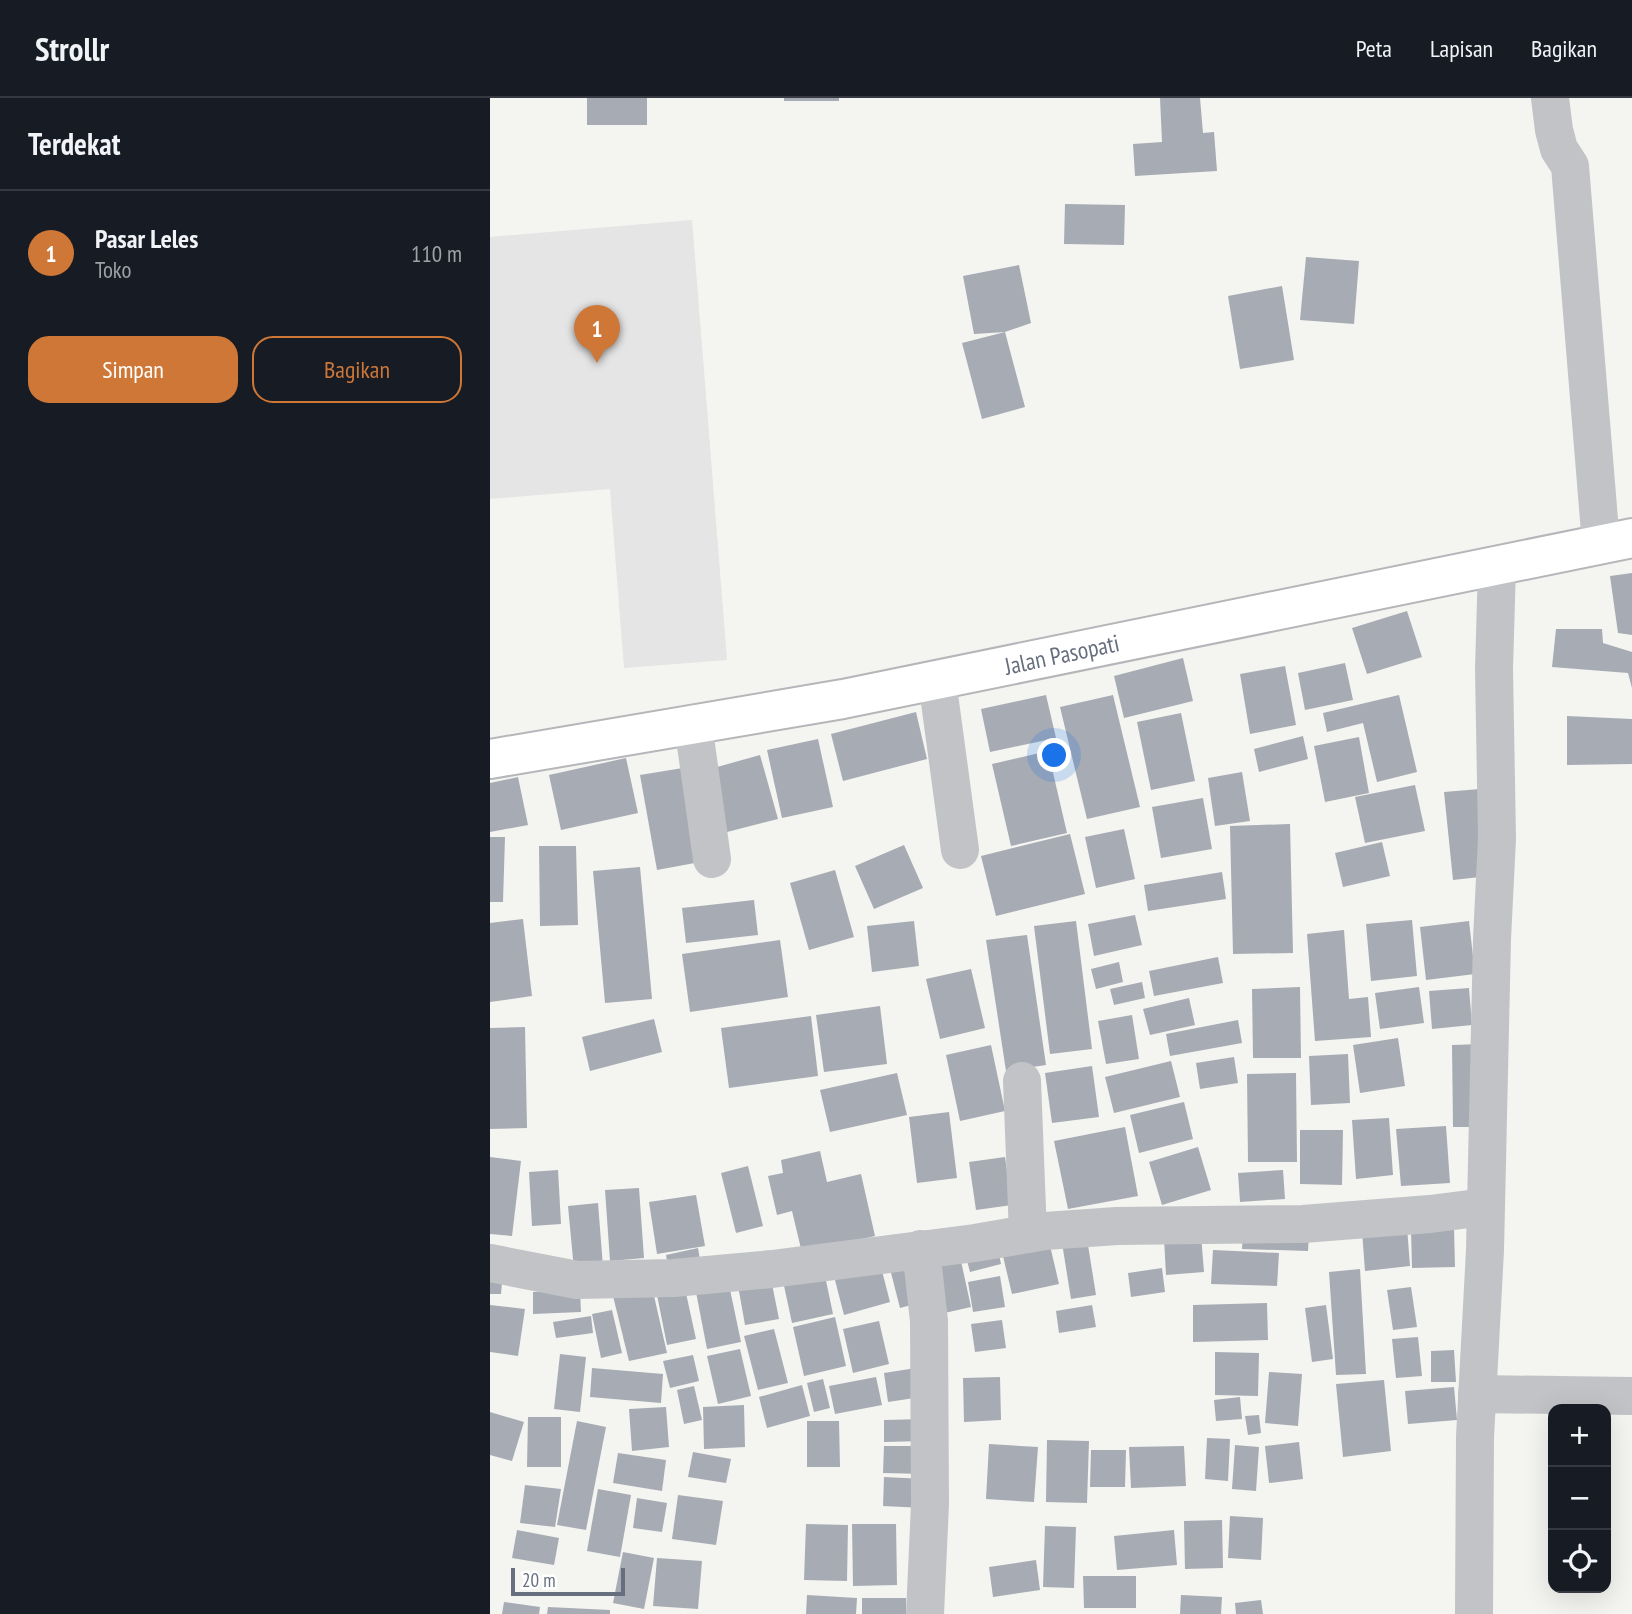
<!DOCTYPE html>
<html lang="id">
<meta charset="utf-8">
<style>
:root{--surface:#171b24;--page:#242831;--text:#f1f3f6;--muted:#9ea1a6;--line:#363941;--accent:#ce7737}
body{margin:0;font-family:"PT Sans Narrow",sans-serif;background:var(--page);color:var(--text)}
.controls{position:absolute;right:21px;bottom:21px;display:grid;overflow:hidden;border-radius:14px;box-shadow:0 7px 28px #0002}
.controls button{width:63px;height:63px;display:grid;place-items:center;padding:0;border:0;border-bottom:2px solid var(--line);background:var(--surface);color:var(--text);font:35px sans-serif}
.scale{position:absolute;left:21px;bottom:18px;width:114px;box-sizing:border-box;padding-left:7px;border:4px solid #676f7f;border-top:0;font-size:19px;line-height:24px;white-space:nowrap;color:#676f7f;-webkit-text-stroke:5px #fff;paint-order:stroke}
.you{position:absolute;left:565px;top:658px;width:24px;height:24px;margin:-18px;border:5px solid #fff;border-radius:50%;background:#1a73e8;box-shadow:0 0 0 10px #1a73e833}
.badge{display:grid;place-items:center;width:46px;height:46px;border-radius:50%;background:var(--accent);color:#fff;font-size:23px;font-weight:700}
.pin{position:absolute;translate:-50% -58px;filter:drop-shadow(0 2px 4px #0008)}
.pin::after{content:'';position:absolute;top:37px;width:24px;height:21px;background:inherit;clip-path:polygon(0 0,100% 0,50% 100%)}
.list{margin:0;padding:0;list-style:none}
h2{display:flex;justify-content:space-between;align-items:center;height:91px;margin:0;padding:0 28px;font-size:30px}
h2 small{font-size:23px;font-weight:400;color:var(--muted)}
.list li{display:grid;grid-template-columns:46px 1fr auto;gap:21px;align-items:center;box-sizing:border-box;height:126px;padding:0 28px;border-top:2px solid var(--line)}
.list b{display:block;font-size:26px;white-space:nowrap}
.list p{margin:0;font-size:23px;white-space:nowrap;color:var(--muted)}
.list em{font-size:23px;font-style:normal;color:var(--muted)}
.actions{display:flex;gap:14px;padding:21px 28px}
.actions a{flex:1;padding:16px 0;border:2px solid var(--accent);border-radius:21px;text-align:center;font-size:24px;color:var(--accent)}
.actions .main{background:var(--accent);color:#fff}
.icon{flex:none;width:38px;height:38px;fill:none;stroke:currentColor;stroke-width:2;stroke-linecap:round;stroke-linejoin:round}
.map{position:relative;flex:none;width:1142px;height:1516px;overflow:hidden}
header{display:flex;align-items:center;gap:42px;box-sizing:border-box;height:98px;padding:0 35px;background:var(--surface);border-bottom:2px solid var(--line)}
header strong{font-size:33px}
nav{display:flex;gap:38px;margin-inline-start:auto;font-size:24px}
main{display:flex}
aside{flex:1;background:var(--surface)}
.map>svg:first-child{display:block}
</style>
<header>
<strong>Strollr</strong>
<nav><a>Peta</a><a>Lapisan</a><a>Bagikan</a></nav>
</header>
<main>
<aside>
<h2>Terdekat<small></small></h2>
<ul class="list">
<li><span class="badge">1</span><div><b>Pasar Leles</b><p>Toko</p></div><em>110 m</em></li>
</ul>
<div class="actions"><a class="main">Simpan</a><a>Bagikan</a></div>
</aside>
<div class="map">
<svg width="1142" height="1516" viewBox="0 0 1142 1516">
<rect width="100%" height="100%" fill="#f4f4f1"/>
<polygon fill="#e4e5e4" points="202,122 237,562 134,570 120,391 0,401 0,139"/>
<g fill="#a7abb3">
<rect x="97" y="0" width="60" height="27"/>
<rect x="294" y="0" width="55" height="3"/>
<polygon points="670,0 710,0 713,35 724,34 727,73 645,78 643,46 672,44"/>
<polygon points="575,106 635,107 634,147 574,146"/>
<polygon points="816,159 869,163 864,226 810,222"/>
<polygon points="529,167 541,225 515,234 535,309 492,321 472,245 515,234 484,236 473,178"/>
<polygon points="792,188 804,262 750,271 738,198"/>
<polygon points="1142,475 1142,537 1128,535 1120,478"/>
<polygon points="917,513 932,559 877,576 862,530"/>
<polygon points="1066,531 1112,531 1113,545 1142,554 1142,590 1138,575 1062,569"/>
<polygon points="693,560 703,603 634,620 624,578"/>
<polygon points="855,565 863,602 815,612 808,575"/>
<polygon points="795,568 806,627 760,636 750,576"/>
<polygon points="556,597 566,640 500,654 491,611"/>
<polygon points="623,597 650,709 597,721 570,609"/>
<polygon points="909,597 927,674 887,684 873,625 837,634 833,615"/>
<polygon points="426,614 437,661 353,683 341,636"/>
<polygon points="691,615 705,683 661,692 647,624"/>
<polygon points="1077,618 1142,621 1142,666 1077,667"/>
<polygon points="813,638 818,661 769,674 764,651"/>
<polygon points="869,639 879,695 835,704 824,648"/>
<polygon points="328,641 343,709 292,720 277,652"/>
<polygon points="558,653 577,735 521,748 502,666"/>
<polygon points="270,657 288,721 237,734 220,671"/>
<polygon points="136,660 148,715 71,732 59,677"/>
<polygon points="205,668 221,762 167,772 150,677"/>
<polygon points="752,674 760,723 725,728 718,680"/>
<polygon points="28,679 38,727 0,734 0,685"/>
<polygon points="925,687 935,733 875,745 865,699"/>
<polygon points="990,691 999,778 963,782 954,694"/>
<polygon points="713,700 722,751 671,760 662,709"/>
<polygon points="800,726 803,855 743,856 740,728"/>
<polygon points="634,731 645,781 606,790 595,739"/>
<polygon points="580,736 595,796 506,818 491,758"/>
<polygon points="0,739 15,739 13,804 0,804"/>
<polygon points="892,744 900,778 853,789 845,755"/>
<polygon points="414,747 433,790 384,811 365,768"/>
<polygon points="49,748 86,748 88,827 50,828"/>
<polygon points="150,769 162,901 115,905 103,773"/>
<polygon points="345,772 364,839 319,852 300,785"/>
<polygon points="732,774 736,801 658,813 654,787"/>
<polygon points="264,802 268,837 196,845 192,810"/>
<polygon points="645,817 652,847 604,858 598,826"/>
<polygon points="33,821 42,898 0,904 0,825"/>
<polygon points="922,822 927,878 881,883 876,826"/>
<polygon points="424,823 429,868 382,874 377,828"/>
<polygon points="586,823 602,951 560,956 544,828"/>
<polygon points="979,823 985,876 936,882 930,829"/>
<polygon points="854,832 859,901 878,899 881,939 825,943 817,836"/>
<polygon points="537,837 556,967 516,973 496,842"/>
<polygon points="290,842 298,899 200,914 192,856"/>
<polygon points="728,859 733,885 664,898 659,873"/>
<polygon points="629,864 633,884 606,891 601,871"/>
<polygon points="481,871 495,930 450,941 436,881"/>
<polygon points="652,884 655,900 624,907 620,891"/>
<polygon points="810,889 811,960 763,960 762,891"/>
<polygon points="929,889 934,925 890,931 885,895"/>
<polygon points="979,890 982,927 942,931 939,893"/>
<polygon points="699,900 705,927 660,937 653,911"/>
<polygon points="390,908 397,966 334,974 326,917"/>
<polygon points="642,917 649,961 616,966 608,923"/>
<polygon points="321,918 328,978 239,990 231,930"/>
<polygon points="164,921 172,954 100,973 92,939"/>
<polygon points="748,922 752,945 680,958 676,936"/>
<polygon points="35,929 37,1030 0,1031 0,930"/>
<polygon points="908,940 915,988 870,995 863,947"/>
<polygon points="993,946 993,1029 963,1029 962,947"/>
<polygon points="501,947 515,1013 470,1023 456,957"/>
<polygon points="858,956 860,1005 821,1007 819,958"/>
<polygon points="744,959 748,985 710,991 706,965"/>
<polygon points="681,963 690,999 624,1015 615,979"/>
<polygon points="602,968 609,1019 562,1025 555,975"/>
<polygon points="407,975 417,1017 340,1034 330,992"/>
<polygon points="806,975 807,1064 758,1064 757,976"/>
<polygon points="694,1004 703,1041 649,1055 640,1017"/>
<polygon points="459,1014 467,1080 427,1085 419,1019"/>
<polygon points="899,1020 903,1077 866,1081 862,1022"/>
<polygon points="956,1028 960,1085 911,1088 906,1031"/>
<polygon points="635,1029 648,1098 578,1111 564,1043"/>
<polygon points="810,1032 853,1032 852,1087 810,1086"/>
<polygon points="708,1049 721,1092 672,1107 659,1064"/>
<polygon points="330,1053 337,1084 371,1076 385,1138 312,1155 302,1113 287,1117 278,1078 293,1075 291,1062"/>
<polygon points="0,1059 31,1063 22,1138 0,1136"/>
<polygon points="515,1059 522,1107 486,1112 479,1064"/>
<polygon points="258,1068 273,1128 246,1135 231,1075"/>
<polygon points="68,1072 71,1126 42,1128 39,1074"/>
<polygon points="793,1072 795,1101 750,1104 748,1075"/>
<polygon points="149,1090 154,1160 120,1163 115,1092"/>
<polygon points="206,1097 215,1148 167,1156 159,1104"/>
<polygon points="108,1105 113,1169 84,1172 78,1108"/>
<polygon points="917,1129 920,1168 875,1173 872,1133"/>
<polygon points="964,1130 965,1169 922,1170 921,1131"/>
<polygon points="753,1133 819,1135 818,1153 752,1151"/>
<polygon points="711,1137 714,1174 676,1177 674,1140"/>
<polygon points="558,1139 569,1186 522,1196 511,1150"/>
<polygon points="597,1141 606,1197 581,1201 572,1145"/>
<polygon points="507,1147 511,1166 480,1174 475,1155"/>
<polygon points="208,1150 210,1162 178,1169 176,1157"/>
<polygon points="723,1152 789,1155 787,1188 721,1186"/>
<polygon points="421,1158 432,1204 410,1210 398,1163"/>
<polygon points="471,1163 481,1209 450,1216 441,1169"/>
<polygon points="391,1169 400,1204 354,1217 345,1182"/>
<polygon points="672,1170 675,1194 641,1199 638,1175"/>
<polygon points="870,1171 876,1276 846,1277 839,1174"/>
<polygon points="0,1172 13,1173 11,1196 0,1196"/>
<polygon points="334,1173 343,1216 302,1225 293,1183"/>
<polygon points="280,1176 289,1221 255,1227 247,1182"/>
<polygon points="510,1178 515,1209 483,1214 478,1184"/>
<polygon points="238,1182 251,1244 217,1251 205,1189"/>
<polygon points="194,1186 206,1241 177,1247 166,1192"/>
<polygon points="162,1189 177,1255 139,1263 123,1198"/>
<polygon points="921,1189 927,1229 903,1232 897,1192"/>
<polygon points="90,1193 91,1214 43,1216 43,1194"/>
<polygon points="777,1205 778,1242 703,1244 703,1207"/>
<polygon points="0,1207 35,1211 28,1258 0,1254"/>
<polygon points="602,1207 606,1229 569,1235 566,1213"/>
<polygon points="836,1207 843,1261 822,1264 815,1210"/>
<polygon points="122,1212 132,1255 111,1260 102,1216"/>
<polygon points="101,1218 103,1235 66,1240 63,1224"/>
<polygon points="345,1219 356,1268 314,1278 303,1229"/>
<polygon points="512,1222 516,1250 485,1254 481,1226"/>
<polygon points="389,1223 399,1266 363,1275 353,1231"/>
<polygon points="284,1231 298,1285 268,1292 254,1238"/>
<polygon points="928,1239 932,1278 906,1280 902,1241"/>
<polygon points="250,1251 261,1298 228,1306 217,1258"/>
<polygon points="964,1252 966,1284 941,1284 941,1253"/>
<polygon points="725,1254 769,1255 768,1298 725,1297"/>
<polygon points="70,1256 96,1259 90,1314 64,1311"/>
<polygon points="203,1257 209,1283 180,1290 173,1263"/>
<polygon points="102,1270 173,1276 171,1305 100,1299"/>
<polygon points="426,1270 431,1299 398,1304 394,1275"/>
<polygon points="779,1274 812,1276 808,1328 775,1325"/>
<polygon points="386,1279 392,1307 345,1316 339,1288"/>
<polygon points="510,1279 511,1322 474,1324 473,1280"/>
<polygon points="333,1281 340,1310 324,1314 317,1285"/>
<polygon points="894,1282 901,1353 853,1359 846,1286"/>
<polygon points="312,1287 320,1318 277,1330 269,1299"/>
<polygon points="204,1288 212,1322 194,1326 187,1292"/>
<polygon points="964,1289 967,1322 918,1326 915,1293"/>
<polygon points="750,1299 752,1321 726,1323 724,1302"/>
<polygon points="254,1307 255,1349 214,1351 213,1309"/>
<polygon points="176,1309 179,1349 142,1353 139,1311"/>
<polygon points="0,1314 34,1324 22,1363 0,1357"/>
<polygon points="769,1317 771,1335 758,1337 755,1318"/>
<polygon points="38,1319 71,1319 71,1369 37,1369"/>
<polygon points="434,1321 434,1343 394,1344 394,1322"/>
<polygon points="87,1323 116,1329 96,1432 67,1427"/>
<polygon points="317,1323 349,1323 350,1369 317,1369"/>
<polygon points="717,1340 740,1341 738,1383 715,1381"/>
<polygon points="557,1342 599,1343 597,1405 556,1404"/>
<polygon points="809,1344 813,1381 779,1385 775,1348"/>
<polygon points="499,1346 548,1349 544,1404 496,1401"/>
<polygon points="745,1347 769,1349 766,1393 742,1391"/>
<polygon points="394,1348 436,1348 435,1376 393,1375"/>
<polygon points="694,1348 696,1388 641,1390 639,1349"/>
<polygon points="601,1352 636,1352 635,1389 600,1389"/>
<polygon points="203,1354 241,1361 236,1385 198,1379"/>
<polygon points="128,1355 176,1362 172,1393 123,1385"/>
<polygon points="394,1379 435,1381 434,1410 393,1408"/>
<polygon points="35,1387 71,1391 65,1429 30,1425"/>
<polygon points="108,1391 141,1397 130,1459 97,1453"/>
<polygon points="188,1397 233,1403 226,1447 182,1441"/>
<polygon points="147,1400 177,1405 172,1434 143,1430"/>
<polygon points="740,1418 773,1420 771,1462 738,1460"/>
<polygon points="732,1422 733,1470 695,1471 694,1423"/>
<polygon points="316,1426 358,1427 357,1483 314,1482"/>
<polygon points="362,1426 406,1426 407,1487 363,1488"/>
<polygon points="555,1428 586,1429 584,1490 553,1489"/>
<polygon points="27,1432 69,1440 64,1467 22,1460"/>
<polygon points="684,1432 687,1467 627,1472 624,1438"/>
<polygon points="133,1454 164,1460 154,1511 123,1505"/>
<polygon points="167,1460 212,1463 208,1511 163,1508"/>
<polygon points="546,1462 550,1492 503,1499 499,1469"/>
<polygon points="593,1478 646,1478 646,1510 594,1510"/>
<polygon points="317,1497 367,1500 366,1516 316,1516"/>
<polygon points="691,1497 732,1499 731,1516 690,1516"/>
<rect x="372" y="1500" width="44" height="16"/>
<polygon points="771,1502 773,1516 746,1516 745,1505"/>
<polygon points="14,1504 50,1509 49,1516 12,1516"/>
<polygon points="58,1509 120,1512 120,1516 57,1516"/>
</g>
<g fill="none" stroke-linecap="round" stroke-linejoin="round">
<defs>
<polyline id="major" points="0,661 353,601 1142,440"/>
</defs>
<use href="#major" stroke="#b4b6ba" stroke-width="42"/>
<g stroke="#c1c3c6" stroke-width="38">
<polyline points="1060,0 1064,32 1069,51 1080,68 1111,446"/>
<polyline points="447,582 470,752"/>
<polyline points="203,626 222,761"/>
<polyline points="532,983 538,1136"/>
<polyline points="431,1151 439,1223 440,1406 435,1516"/>
<polyline points="0,1165 87,1182 184,1180 282,1171 485,1145 555,1133 627,1128 813,1126 940,1116 995,1109"/>
<polyline points="987,1296 1142,1298"/>
<polyline points="984,1516 985,1339 995,1152 1002,841 1007,740 1004,571 1007,468"/>
</g>
<use href="#major" stroke="#fff" stroke-width="38"/>
</g>
<g text-anchor="middle" stroke-width="7" stroke-linejoin="round" paint-order="stroke">
<g font-size="24" fill="#676f7f" stroke="#fff">
<text transform="translate(572 557) rotate(-12)" y="8">Jalan Pasopati</text>
</g>
</g>
</svg>
<div class="controls">
<button>+</button>
<button>−</button>
<button><svg class="icon" aria-label="locate" viewBox="0 0 24 24"><circle cx="12" cy="12" r="6"/><path d="M12 2v4M12 18v4M2 12h4M18 12h4"/></svg></button>
</div>
<div class="scale">20 m</div>
<div class="you"></div>
<div class="pin badge" style="left:107px;top:265px">1</div>
</div>
</main>
